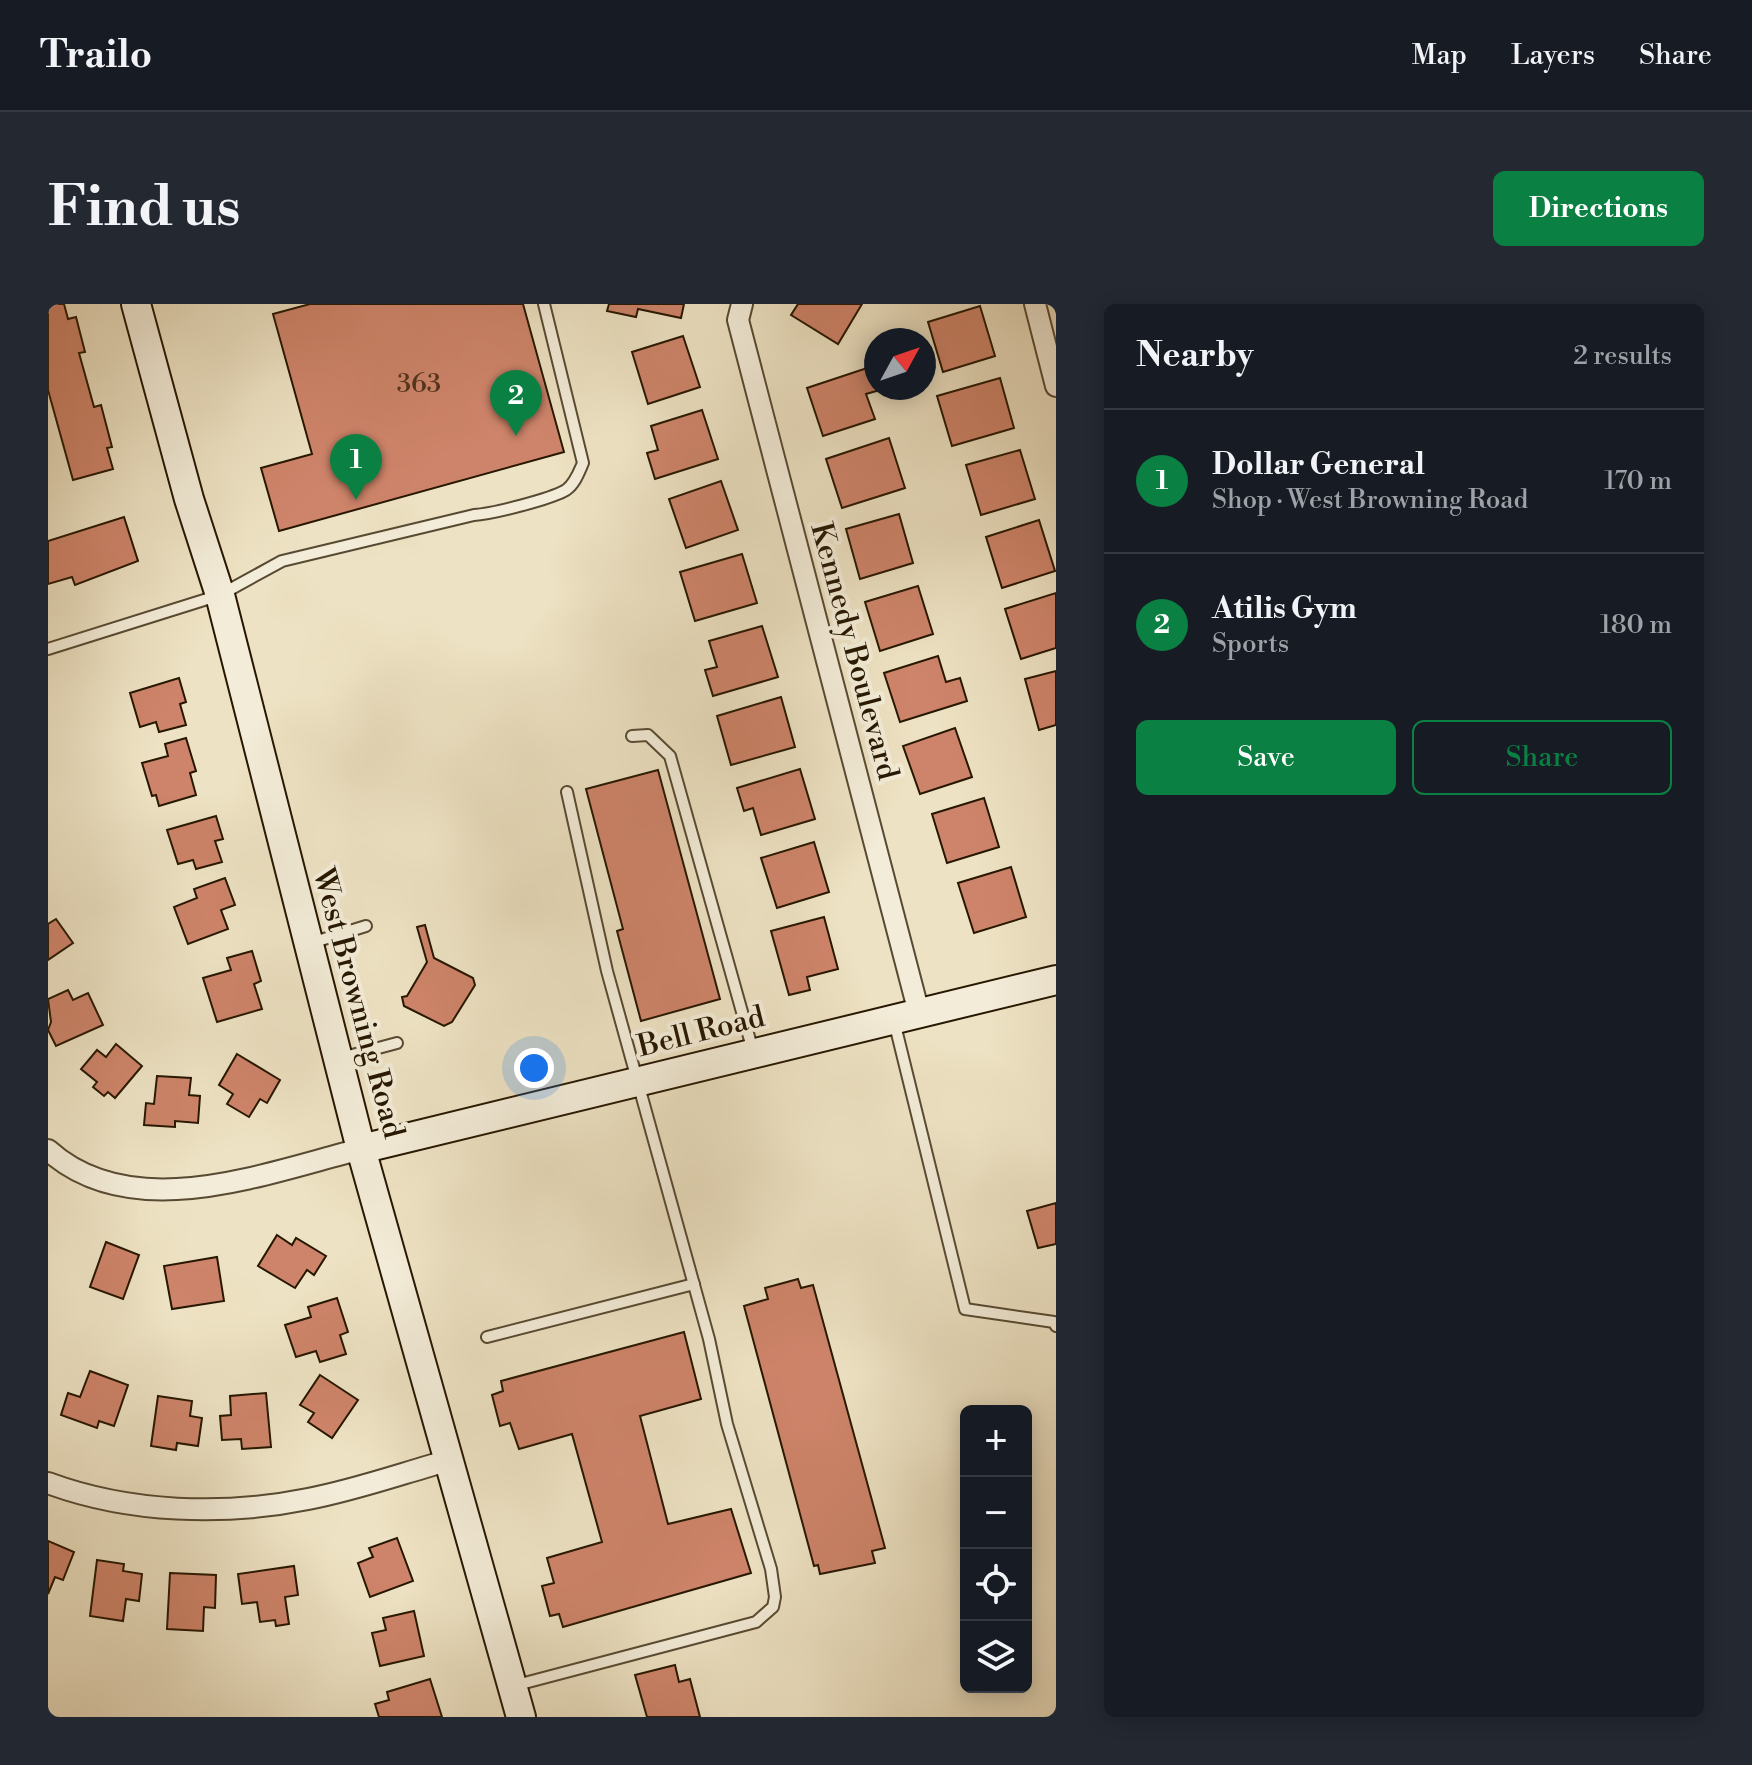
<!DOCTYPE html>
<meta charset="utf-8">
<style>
:root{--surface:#171b24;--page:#242831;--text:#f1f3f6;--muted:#9ea1a6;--line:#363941;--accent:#0b8043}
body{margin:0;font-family:"Libre Bodoni",serif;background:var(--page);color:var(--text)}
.controls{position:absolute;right:24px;bottom:24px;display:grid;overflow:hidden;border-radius:12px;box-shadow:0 4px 20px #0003}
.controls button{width:72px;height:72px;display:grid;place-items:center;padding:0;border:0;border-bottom:2px solid var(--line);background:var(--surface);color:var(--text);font:40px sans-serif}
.compass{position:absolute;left:816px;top:24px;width:72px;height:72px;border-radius:50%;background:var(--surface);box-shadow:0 4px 20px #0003;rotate:50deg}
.you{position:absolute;left:486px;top:764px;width:28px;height:28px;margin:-20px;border:6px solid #fff;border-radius:50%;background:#1a73e8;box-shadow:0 0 0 12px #1a73e833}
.badge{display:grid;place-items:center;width:52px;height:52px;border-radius:50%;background:var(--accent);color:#fff;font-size:26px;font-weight:700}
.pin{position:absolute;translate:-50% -66px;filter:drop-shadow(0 2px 4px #0008)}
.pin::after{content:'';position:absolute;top:42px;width:28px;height:24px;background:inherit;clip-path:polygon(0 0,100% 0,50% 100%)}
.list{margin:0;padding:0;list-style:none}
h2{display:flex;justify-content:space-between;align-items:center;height:104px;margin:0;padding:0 32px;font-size:34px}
h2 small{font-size:26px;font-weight:400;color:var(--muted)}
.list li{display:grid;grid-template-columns:52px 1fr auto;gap:24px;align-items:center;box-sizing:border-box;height:144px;padding:0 32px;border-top:2px solid var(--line)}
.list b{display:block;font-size:30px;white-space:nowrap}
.list p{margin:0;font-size:26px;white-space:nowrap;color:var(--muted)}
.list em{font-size:26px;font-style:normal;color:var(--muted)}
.actions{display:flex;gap:16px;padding:24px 32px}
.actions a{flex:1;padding:18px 0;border:2px solid var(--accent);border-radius:12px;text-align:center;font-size:28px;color:var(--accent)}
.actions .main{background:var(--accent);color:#fff}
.icon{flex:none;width:44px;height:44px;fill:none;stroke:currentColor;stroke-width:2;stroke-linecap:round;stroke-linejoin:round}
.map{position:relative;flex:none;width:1008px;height:1413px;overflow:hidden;border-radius:12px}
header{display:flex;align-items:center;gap:48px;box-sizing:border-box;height:112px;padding:0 40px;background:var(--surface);border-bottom:2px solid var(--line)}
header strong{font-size:38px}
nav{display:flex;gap:44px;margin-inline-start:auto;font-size:28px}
.intro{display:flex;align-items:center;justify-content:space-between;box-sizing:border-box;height:192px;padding:0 48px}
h1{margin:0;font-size:56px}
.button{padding:20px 36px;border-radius:12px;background:var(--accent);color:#fff;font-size:28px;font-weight:700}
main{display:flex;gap:48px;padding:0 48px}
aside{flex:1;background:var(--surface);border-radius:12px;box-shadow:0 4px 20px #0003}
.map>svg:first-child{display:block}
</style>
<header>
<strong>Trailo</strong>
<nav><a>Map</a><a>Layers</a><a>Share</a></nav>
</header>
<div class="intro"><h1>Find us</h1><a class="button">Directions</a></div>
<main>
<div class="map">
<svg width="1008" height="1413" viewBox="0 0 1008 1413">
<rect width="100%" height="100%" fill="#ede2c3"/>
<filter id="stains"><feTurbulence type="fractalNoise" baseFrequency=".0025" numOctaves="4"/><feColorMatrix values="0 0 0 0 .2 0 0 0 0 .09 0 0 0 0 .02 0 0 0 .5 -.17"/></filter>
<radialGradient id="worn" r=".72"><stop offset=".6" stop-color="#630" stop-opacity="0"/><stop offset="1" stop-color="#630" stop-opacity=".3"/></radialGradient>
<g fill="#ce846a" stroke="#271701" stroke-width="2">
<polygon points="0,0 16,0 20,15 28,13 37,48 31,49 46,103 53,101 64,143 59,144 65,165 25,176 0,86"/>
<polygon points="262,0 475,0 516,148 231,227 213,164 264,150 225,10"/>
<polygon points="561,0 636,0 633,14 590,5 588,13 559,7"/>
<polygon points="750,0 814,0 790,40 743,11"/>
<polygon points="932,2 947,52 895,68 880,18"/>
<polygon points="635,32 652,83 600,100 584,48"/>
<polygon points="825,62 828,84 832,86 818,90 827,115 775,132 759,84"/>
<polygon points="952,74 966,124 904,142 889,92"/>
<polygon points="654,106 670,155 607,175 599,149 610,146 603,122"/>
<polygon points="841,134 857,184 794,204 778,155"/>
<polygon points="972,146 987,195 933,211 918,161"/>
<polygon points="673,177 690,226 638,244 621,195"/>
<polygon points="851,210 865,259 812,275 798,225"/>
<polygon points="76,213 90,257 27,281 24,273 0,280 0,237"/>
<polygon points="991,216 1007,267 954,284 938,233"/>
<polygon points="694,250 709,299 647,317 632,268"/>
<polygon points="870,282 885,330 832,347 817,298"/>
<polygon points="1008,289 1008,344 973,355 957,305"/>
<polygon points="714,322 730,373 665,392 657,366 669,363 661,337"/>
<polygon points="890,352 898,378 912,374 919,397 852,418 836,369"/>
<polygon points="1008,367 1008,421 991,426 977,375"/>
<polygon points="131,374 138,398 132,400 138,421 111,428 108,418 92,423 82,389"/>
<polygon points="733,393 747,443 683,461 669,412"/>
<polygon points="907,424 924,473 872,490 855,442"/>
<polygon points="138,434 148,467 142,469 148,491 111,502 108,491 104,492 94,459 120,452 117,440"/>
<polygon points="752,465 767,515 713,531 705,504 696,507 689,484"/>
<polygon points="610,466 672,695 593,717 569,627 575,625 538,485"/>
<polygon points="936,494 951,543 899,559 884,510"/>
<polygon points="168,512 175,535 167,537 174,558 148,565 145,556 130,560 119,526"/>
<polygon points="766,538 781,588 729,604 713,554"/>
<polygon points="963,563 978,613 926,629 910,579"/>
<polygon points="177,574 187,601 173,606 180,625 140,640 126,603 149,594 146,585"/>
<polygon points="776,613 790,665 759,673 762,686 741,691 723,627"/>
<polygon points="8,615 25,639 0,656 0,620"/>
<polygon points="377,621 386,654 425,674 427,681 404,718 396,722 356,702 354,693 359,692 379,658 369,623"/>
<polygon points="204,647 213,677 206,680 214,705 169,718 155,674 183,666 179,654"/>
<polygon points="20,686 25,696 40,689 55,721 8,742 0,726 3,718 0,695"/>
<polygon points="68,740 94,762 67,794 60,788 56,792 45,783 49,778 33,765 49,746 58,753"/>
<polygon points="189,750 232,776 219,799 212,795 201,813 179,800 185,790 171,781"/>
<polygon points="109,772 143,774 141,791 152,792 150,819 127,817 127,823 96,821 98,799 106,800"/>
<polygon points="1008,899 1008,940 990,944 979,907"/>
<polygon points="229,931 244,941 248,934 278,952 266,971 259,966 247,984 210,962"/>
<polygon points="58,938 91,951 75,995 42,983"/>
<polygon points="169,953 176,997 124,1005 116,962"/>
<polygon points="750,975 753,984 765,981 837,1244 824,1247 827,1259 772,1270 770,1261 766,1262 696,1002 720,995 717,984"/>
<polygon points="289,994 300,1028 292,1031 298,1050 272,1058 268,1047 248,1053 237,1021 263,1013 260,1003"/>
<polygon points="636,1028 653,1095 592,1112 620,1220 683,1205 703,1269 515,1323 511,1310 502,1312 494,1282 506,1279 499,1254 554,1238 524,1130 471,1145 462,1119 452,1122 444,1091 455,1087 453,1077"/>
<polygon points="42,1067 80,1081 66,1122 51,1117 49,1124 13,1111 20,1089 32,1093"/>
<polygon points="272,1071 310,1096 284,1134 260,1118 266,1109 252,1101"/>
<polygon points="218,1089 223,1143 194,1145 193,1135 174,1136 172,1112 183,1111 182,1092"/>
<polygon points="110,1092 144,1097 142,1112 154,1114 150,1142 129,1139 128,1146 103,1142"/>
<polygon points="349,1234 365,1277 322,1293 310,1259 325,1253 321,1244"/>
<polygon points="0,1237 26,1248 15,1276 7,1273 0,1290"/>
<polygon points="49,1256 76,1260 75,1267 94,1270 91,1297 78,1295 75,1317 42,1312"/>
<polygon points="246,1262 250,1291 237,1293 241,1320 228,1322 227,1316 212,1318 209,1298 194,1300 190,1270"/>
<polygon points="122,1269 168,1271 167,1304 156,1303 155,1327 119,1325"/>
<polygon points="366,1307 376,1352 332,1362 324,1329 338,1326 335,1314"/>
<polygon points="627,1361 631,1378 642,1375 652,1413 599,1413 587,1371"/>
<polygon points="382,1375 394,1413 331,1413 327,1400 341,1396 339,1388"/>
</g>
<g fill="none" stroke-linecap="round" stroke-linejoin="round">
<defs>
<g id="lane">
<path d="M 0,345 L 172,291 L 234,257 L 426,211 C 444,210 503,195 518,186 C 527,180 531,168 535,159 L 496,0"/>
<polyline points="584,432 600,431 622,452 705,747"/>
<polyline points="263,639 318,622"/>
<polyline points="846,717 917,1005 1006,1018 1008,1022"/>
<polyline points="293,754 349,739"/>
<polyline points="439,1033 646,980"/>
<polyline points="465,1382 708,1318 725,1303 727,1293 723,1265 679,1120 661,1035 559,667 519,488"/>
</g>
<g id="street">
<polyline points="694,0 690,16 871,709"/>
<polyline points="987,0 1008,82"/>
<path d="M 0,846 C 84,922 217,869 313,845"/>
<path d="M 0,1179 C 81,1209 176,1212 260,1195 C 308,1186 355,1169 402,1156"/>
</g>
<g id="secondary">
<polyline points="88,0 141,195 172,291 313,845 473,1413"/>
<polyline points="313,845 1008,676"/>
</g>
</defs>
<use href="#lane" stroke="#584a32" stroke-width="14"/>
<use href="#street" stroke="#584a32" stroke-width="24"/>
<use href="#secondary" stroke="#271701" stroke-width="32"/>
<use href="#lane" stroke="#f3ecd8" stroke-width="10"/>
<use href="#street" stroke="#f3ecd8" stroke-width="20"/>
<use href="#secondary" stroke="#f3ecd8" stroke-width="28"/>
</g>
<g text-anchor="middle" stroke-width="8" stroke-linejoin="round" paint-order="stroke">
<g font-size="26" fill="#51321b">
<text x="371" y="88">363</text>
</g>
<g font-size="30" fill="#271701" stroke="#f3ecd8">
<text transform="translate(807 347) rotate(75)" y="10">Kennedy Boulevard</text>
<text transform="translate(311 699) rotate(75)" y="10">West Browning Road</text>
<text transform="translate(653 727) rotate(-14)" y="10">Bell Road</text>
</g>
</g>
<rect width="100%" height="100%" filter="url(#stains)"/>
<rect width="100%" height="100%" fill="url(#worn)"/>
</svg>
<div class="controls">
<button>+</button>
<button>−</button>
<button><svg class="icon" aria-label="locate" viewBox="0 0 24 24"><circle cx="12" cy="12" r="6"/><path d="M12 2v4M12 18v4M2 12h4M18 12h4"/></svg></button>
<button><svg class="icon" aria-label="layers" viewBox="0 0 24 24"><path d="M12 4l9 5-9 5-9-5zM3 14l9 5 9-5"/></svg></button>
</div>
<svg class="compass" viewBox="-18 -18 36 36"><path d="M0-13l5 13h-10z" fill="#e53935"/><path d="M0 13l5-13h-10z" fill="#9ea1a6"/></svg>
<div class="you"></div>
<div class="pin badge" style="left:308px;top:196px">1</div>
<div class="pin badge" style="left:468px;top:132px">2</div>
</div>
<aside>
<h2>Nearby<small>2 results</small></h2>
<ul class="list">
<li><span class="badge">1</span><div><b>Dollar General</b><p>Shop · West Browning Road</p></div><em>170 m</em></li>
<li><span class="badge">2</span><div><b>Atilis Gym</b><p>Sports</p></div><em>180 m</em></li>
</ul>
<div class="actions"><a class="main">Save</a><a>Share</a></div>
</aside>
</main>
